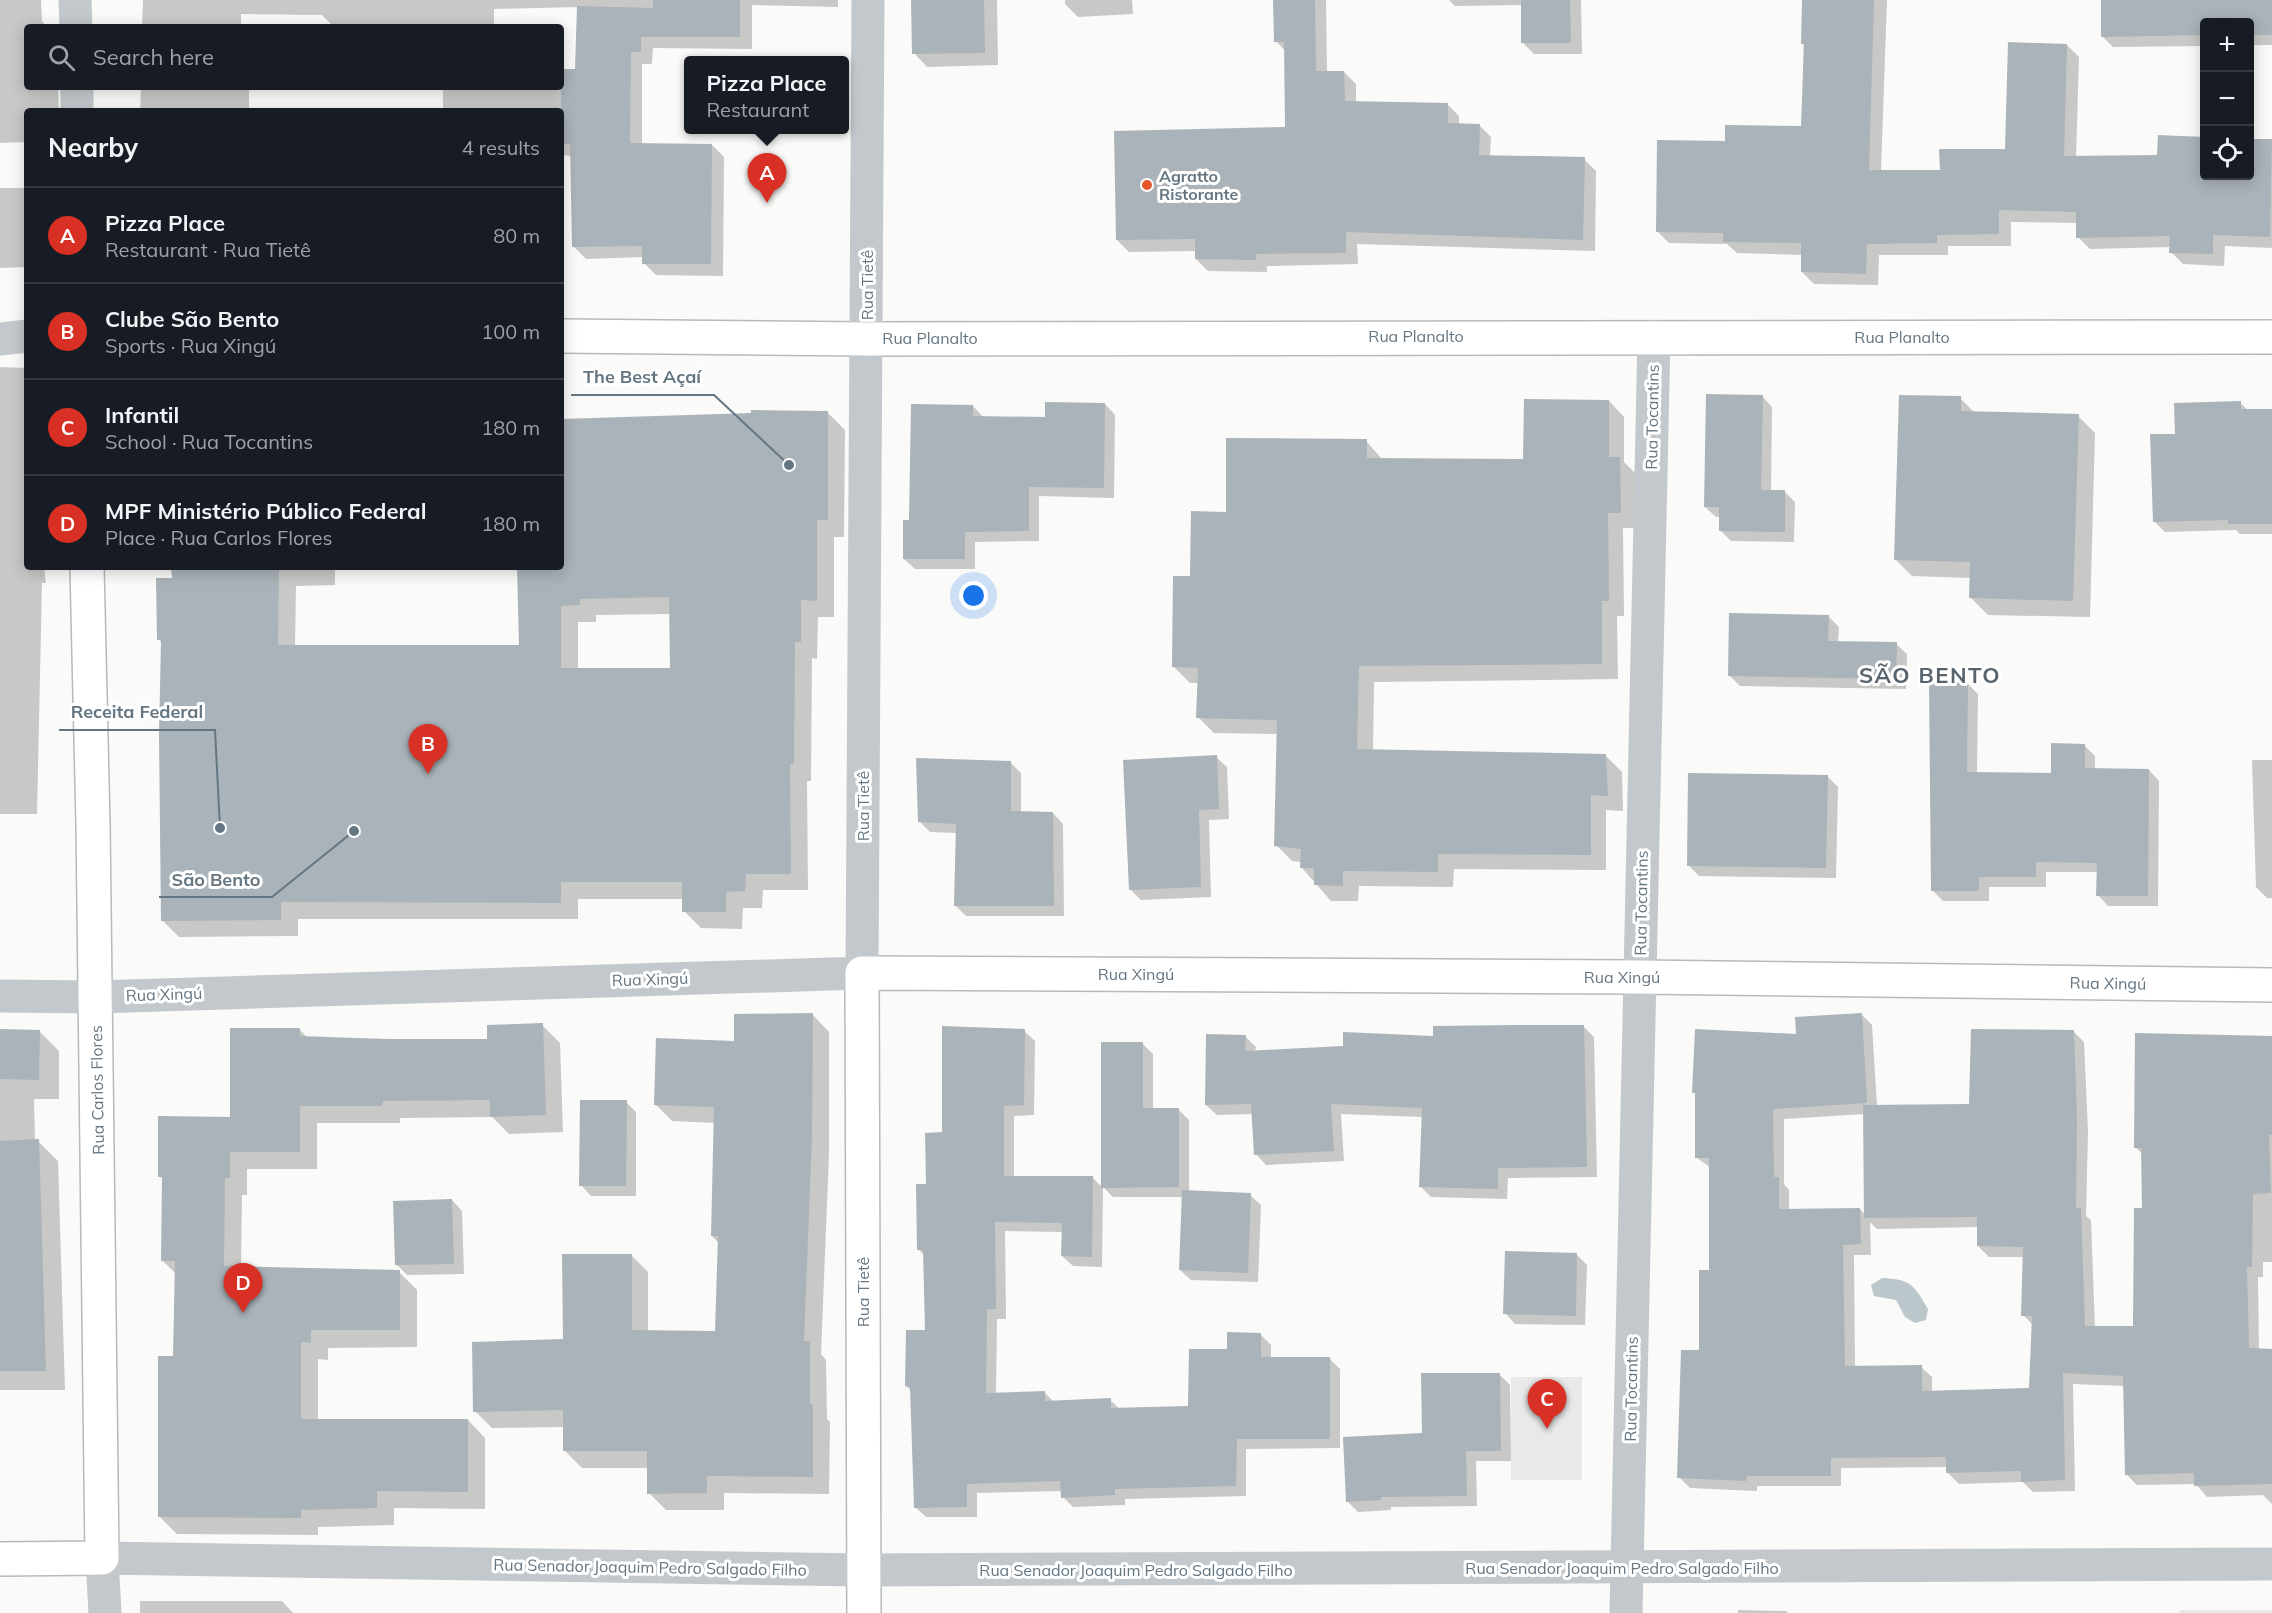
<!DOCTYPE html>
<meta charset="utf-8">
<style>
:root{--surface:#171b24;--page:#242831;--text:#f1f3f6;--muted:#9ea1a6;--line:#363941;--accent:#d93025}
body{margin:0;font-family:Mulish,sans-serif;background:var(--page);color:var(--text)}
.controls{position:absolute;right:18px;top:18px;display:grid;overflow:hidden;border-radius:6px;box-shadow:0 3px 15px #0003}
.controls button{width:54px;height:54px;display:grid;place-items:center;padding:0;border:0;border-bottom:2px solid var(--line);background:var(--surface);color:var(--text);font:30px sans-serif}
.you{position:absolute;left:974px;top:596px;width:21px;height:21px;margin:-15px;border:4px solid #fff;border-radius:50%;background:#1a73e8;box-shadow:0 0 0 9px #1a73e833}
.badge{display:grid;place-items:center;width:39px;height:39px;border-radius:50%;background:var(--accent);color:#fff;font-size:20px;font-weight:700}
.pin{position:absolute;translate:-50% -50px;filter:drop-shadow(0 2px 3px #0008)}
.pin::after{content:'';position:absolute;top:32px;width:21px;height:18px;background:inherit;clip-path:polygon(0 0,100% 0,50% 100%)}
.popup{position:absolute;left:684px;top:56px;width:165px;height:78px;box-sizing:border-box;display:grid;place-content:center;border-radius:6px;background:var(--surface);filter:drop-shadow(0 2px 4px #0005);font-size:20px;white-space:nowrap;color:var(--muted)}
.popup b{font-size:22px;color:var(--text)}
.popup::after{content:'';position:absolute;left:50%;top:100%;margin-left:-12px;border:12px solid transparent;border-top-color:var(--surface)}
.list{margin:0;padding:0;list-style:none}
h2{display:flex;justify-content:space-between;align-items:center;height:78px;margin:0;padding:0 24px;font-size:26px}
h2 small{font-size:20px;font-weight:400;color:var(--muted)}
.list li{display:grid;grid-template-columns:39px 1fr auto;gap:18px;align-items:center;box-sizing:border-box;height:96px;padding:0 24px;border-top:2px solid var(--line)}
.list b{display:block;font-size:22px;white-space:nowrap}
.list p{margin:0;font-size:20px;white-space:nowrap;color:var(--muted)}
.list em{font-size:20px;font-style:normal;color:var(--muted)}
.icon{flex:none;width:33px;height:33px;fill:none;stroke:currentColor;stroke-width:2;stroke-linecap:round;stroke-linejoin:round}
.map{position:relative;flex:none;width:2272px;height:1613px;overflow:hidden}
.search{position:absolute;background:var(--surface);box-shadow:0 3px 15px #0003;left:24px;top:24px;width:540px;height:66px;display:flex;align-items:center;gap:15px;box-sizing:border-box;padding:0 21px;border-radius:6px;color:var(--muted);font-size:22px}
.panel{position:absolute;background:var(--surface);box-shadow:0 3px 15px #0003;left:24px;top:108px;width:540px;height:462px;border-radius:6px}
.map>svg:first-child{display:block}
</style>
<div class="map">
<svg width="2272" height="1613" viewBox="0 0 2272 1613">
<rect width="100%" height="100%" fill="#fafaf8"/>
<g fill="#e8e9e9">
<rect x="1511" y="1377" width="71" height="103"/>
<polygon points="2180,1610 2272,1610 2272,1613 2179,1613"/>
</g>
<path fill="#bbc7cb" d="M 1882,1278 C 1911,1279 1914,1285 1928,1309 L 1926,1320 L 1915,1323 L 1905,1317 L 1896,1300 L 1874,1296 L 1871,1285 Z"/>
<g fill="#0003" fill-rule="evenodd">
<polygon points="0,0 41,0 42,21 47,27 27,27 27,87 58,87 59,111 27,111 27,142 0,143"/>
<polygon points="143,0 838,0 838,7 752,5 752,49 653,48 652,64 642,64 642,145 712,145 724,157 723,276 656,275 644,263 644,257 586,259 574,247 572,156 561,155 561,111 443,111 443,87 561,87 561,71 577,71 578,7 494,9 494,27 332,25 322,15 241,14 241,27 142,27"/>
<polygon points="913,0 997,0 998,65 927,67 914,53"/>
<polygon points="1065,0 1132,0 1133,14 1078,17 1065,4"/>
<polygon points="1274,0 1326,0 1327,73 1344,72 1356,84 1356,103 1447,104 1459,116 1459,125 1479,125 1491,137 1490,157 1584,159 1596,171 1595,251 1357,244 1358,264 1267,266 1267,272 1208,271 1196,259 1196,251 1129,252 1117,240 1287,129 1286,52 1276,41"/>
<polygon points="1449,0 1581,0 1582,54 1534,54 1522,42 1523,5 1455,6"/>
<polygon points="1804,0 1887,0 1881,171 1941,171 2006,150 2067,45 2079,57 2076,158 2204,176 2250,176 2250,140 2272,141 2272,248 2225,246 2224,266 2183,264 2171,252 2171,247 2090,249 2078,237 2077,223 2011,222 2011,246 1948,246 1948,255 1879,255 1878,285 1814,284 1802,272 1803,255 1737,253 1727,244 1669,243 1657,231 1726,142 1803,128"/>
<polygon points="2102,0 2272,0 2272,45 2250,45 2250,22 2204,22 2204,46 2113,47 2102,36"/>
<polygon points="141,87 249,87 249,111 140,111"/>
<polygon points="0,188 27,188 27,267 0,268"/>
<polygon points="0,367 27,368 27,567 44,567 46,583 42,583 37,814 0,814"/>
<polygon points="1762,396 1772,407 1771,492 1785,492 1795,502 1794,542 1731,541 1720,530 1720,517 1716,517 1705,507"/>
<polygon points="1960,398 1975,413 2078,416 2095,433 2090,617 1988,615 1971,598 1971,578 1912,576 1895,559"/>
<polygon points="1609,401 1624,417 1624,462 1636,474 1636,528 1623,528 1624,616 1617,616 1618,679 1374,682 1373,751 1606,756 1622,772 1623,811 1606,810 1606,870 1454,869 1453,887 1359,886 1358,901 1331,901 1301,867 1301,862 1292,861 1276,845 1279,734 1214,733 1198,717 1199,683 1190,683 1174,667 1192,578 1228,514 1366,441 1382,459 1525,461"/>
<polygon points="2240,403 2248,410 2272,410 2272,534 2240,534 2236,530 2165,532 2154,521 2176,436"/>
<polygon points="1105,404 1115,415 1114,498 1039,496 1039,541 975,542 975,569 915,569 904,559 910,522 973,406 983,417 1047,418"/>
<path d="M 828,413 L 845,430 L 844,537 L 834,537 L 834,617 L 818,617 L 817,659 L 812,658 L 811,781 L 807,781 L 808,890 L 763,890 L 762,908 L 743,908 L 742,929 L 701,928 L 684,911 L 684,899 L 578,899 L 578,919 L 298,919 L 298,936 L 179,937 L 162,920 L 163,644 L 159,640 L 173,579 L 173,567 L 335,567 L 335,585 L 296,586 L 295,647 L 520,647 L 519,567 L 561,567 L 561,420 ZM 671,614 L 671,669 L 578,670 L 578,622 L 596,622 L 596,615 Z"/>
<polygon points="1828,616 1839,627 1838,643 1896,644 1907,654 1906,689 1740,686 1729,675"/>
<polygon points="1967,683 1978,694 1977,774 2053,774 2084,745 2095,756 2095,770 2149,770 2159,781 2158,906 2108,906 2098,895 2098,872 2046,872 2046,887 1989,887 1989,901 1943,901 1933,891"/>
<polygon points="1216,757 1227,767 1229,819 1209,820 1211,897 1141,900 1130,889"/>
<polygon points="2252,760 2272,760 2272,898 2267,898 2256,887"/>
<polygon points="1011,763 1021,773 1021,813 1053,813 1063,824 1064,916 966,916 955,905 957,833 930,832 920,822"/>
<polygon points="1827,776 1838,787 1836,878 1699,876 1689,866"/>
<polygon points="812,1014 829,1032 829,1154 821,1354 826,1360 827,1419 830,1422 829,1494 724,1493 724,1510 666,1510 649,1493 649,1468 582,1468 564,1450 564,1427 492,1428 475,1411 564,1340 631,1255 648,1272 648,1332 717,1333 719,1243 712,1236 715,1123 672,1121 655,1104 736,1043"/>
<path d="M 1861,1014 L 1872,1025 L 1877,1106 L 1971,1106 L 2073,1031 L 2084,1042 L 2088,1131 L 2086,1216 L 2091,1220 L 2095,1328 L 2135,1327 L 2144,1209 L 2143,1154 L 2136,1148 L 2272,1037 L 2272,1262 L 2263,1262 L 2263,1277 L 2258,1277 L 2259,1350 L 2272,1350 L 2272,1504 L 2263,1495 L 2207,1497 L 2196,1484 L 2137,1485 L 2126,1474 L 2125,1386 L 2073,1384 L 2075,1491 L 2033,1492 L 2023,1482 L 1959,1484 L 1948,1473 L 1948,1467 L 1841,1468 L 1841,1486 L 1757,1486 L 1757,1491 L 1690,1488 L 1679,1477 L 1711,1271 L 1711,1168 L 1697,1158 L 1696,1094 L 1694,1092 L 1798,1035 ZM 1865,1114 L 1866,1216 L 1860,1209 L 1789,1211 L 1789,1190 L 1784,1184 L 1784,1119 ZM 1870,1222 L 1877,1229 L 1978,1227 L 1978,1246 L 1989,1257 L 2024,1257 L 2023,1315 L 2033,1325 L 2030,1389 L 1932,1392 L 1932,1377 L 1921,1367 L 1855,1367 L 1854,1255 L 1871,1255 Z"/>
<polygon points="542,1025 560,1043 563,1132 509,1134 492,1117 400,1118 400,1123 317,1123 317,1169 247,1169 247,1195 242,1195 241,1268 399,1272 417,1290 417,1347 328,1348 328,1360 318,1359 318,1420 468,1420 485,1438 485,1509 394,1508 394,1525 318,1527 318,1535 177,1534 159,1516 174,1357 176,1274 162,1260 164,1180 159,1176 231,1118 299,1029 308,1038 489,1040"/>
<polygon points="1584,1027 1594,1037 1597,1177 1508,1178 1507,1199 1431,1197 1421,1187 1423,1117 1341,1114 1344,1161 1266,1165 1256,1154 1254,1114 1217,1115 1206,1105 1245,1036 1256,1047 1255,1052 1344,1048 1434,1037"/>
<polygon points="0,1031 39,1031 59,1051 59,1099 34,1099 35,1141 38,1141 58,1161 65,1390 0,1390"/>
<polygon points="1024,1031 1035,1041 1034,1115 1014,1116 1014,1177 1093,1178 1103,1188 1142,1043 1153,1054 1153,1110 1179,1110 1189,1120 1189,1192 1250,1195 1261,1205 1258,1282 1191,1280 1180,1270 1183,1197 1113,1197 1103,1187 1102,1267 1073,1266 1062,1256 1063,1232 1005,1231 1006,1319 997,1319 996,1394 1045,1393 1054,1402 1110,1400 1120,1409 1190,1408 1229,1351 1260,1334 1271,1345 1271,1358 1329,1358 1340,1369 1340,1448 1246,1449 1246,1496 1125,1499 1125,1505 1073,1507 1063,1497 1062,1491 977,1493 977,1517 926,1517 915,1507 912,1391 906,1386 926,1332 925,1256 918,1249 928,1185 944,1133"/>
<polygon points="626,1102 636,1112 636,1196 591,1196 581,1185"/>
<polygon points="452,1200 462,1211 464,1274 407,1275 397,1265"/>
<polygon points="1577,1255 1587,1265 1585,1325 1515,1324 1505,1313"/>
<polygon points="1499,1374 1510,1385 1511,1461 1476,1461 1477,1506 1391,1507 1391,1510 1358,1512 1347,1501 1423,1434"/>
<polygon points="140,1601 282,1601 293,1613 140,1613"/>
<polygon points="1738,1610 1786,1611 1788,1613 1738,1613"/>
</g>
<g fill="#aab3b9" fill-rule="evenodd">
<polygon points="653,0 740,0 740,37 641,37 641,52 631,52 630,143 712,144 711,264 642,264 642,246 572,247 570,144 561,144 561,69 575,69 577,6 653,8"/>
<polygon points="911,0 984,0 985,53 912,54"/>
<polygon points="1273,0 1315,0 1316,71 1344,71 1345,101 1448,103 1448,123 1480,124 1479,155 1585,157 1583,240 1346,232 1346,253 1256,254 1256,260 1195,259 1195,239 1116,240 1114,131 1285,127 1284,42 1274,42"/>
<polygon points="1521,0 1570,0 1571,43 1521,43"/>
<polygon points="1802,0 1874,0 1869,170 1940,170 1939,149 2005,149 2008,42 2067,44 2064,156 2157,155 2158,135 2205,137 2205,176 2250,176 2250,139 2272,139 2270,237 2213,235 2213,254 2169,253 2170,236 2076,238 2076,212 1999,210 1999,234 1937,235 1937,243 1867,244 1866,274 1801,272 1801,243 1723,242 1723,233 1656,232 1657,140 1725,141 1725,125 1801,126 1804,44 1801,44"/>
<polygon points="2101,0 2272,0 2272,35 2250,35 2250,22 2205,22 2205,35 2101,37"/>
<polygon points="1706,394 1763,395 1761,490 1785,490 1785,532 1719,531 1719,507 1704,507"/>
<polygon points="1899,395 1961,396 1961,411 2079,414 2073,601 1969,598 1970,562 1894,560"/>
<polygon points="1524,399 1609,400 1609,457 1620,457 1621,513 1608,513 1609,601 1602,601 1602,664 1359,666 1357,749 1606,754 1608,796 1591,795 1591,855 1438,854 1438,872 1343,871 1343,886 1314,885 1314,868 1300,868 1301,849 1274,846 1277,720 1196,718 1198,668 1172,667 1173,576 1190,576 1191,511 1226,512 1226,438 1367,439 1367,458 1523,459"/>
<polygon points="2241,401 2241,409 2272,409 2272,524 2228,524 2228,520 2153,522 2150,434 2175,434 2174,403"/>
<polygon points="1045,402 1105,403 1104,488 1029,487 1029,531 965,532 965,559 903,559 903,520 909,520 911,404 973,405 973,416 1045,417"/>
<path d="M 751,410 L 828,411 L 828,520 L 817,520 L 817,601 L 801,600 L 801,642 L 795,642 L 794,764 L 790,764 L 791,874 L 746,874 L 745,891 L 726,892 L 726,912 L 682,912 L 682,882 L 561,882 L 561,903 L 281,902 L 281,920 L 161,921 L 159,735 L 161,640 L 157,640 L 156,578 L 172,578 L 171,567 L 279,567 L 278,645 L 519,645 L 517,567 L 561,567 L 561,419 L 751,413 ZM 669,597 L 670,668 L 561,668 L 561,606 L 580,605 L 580,599 Z"/>
<polygon points="1729,613 1829,615 1828,641 1897,642 1896,679 1728,676"/>
<polygon points="1929,682 1968,682 1967,772 2051,773 2051,743 2085,744 2085,768 2149,769 2148,896 2096,896 2097,863 2036,862 2036,877 1979,877 1979,891 1931,891"/>
<polygon points="1217,755 1219,809 1199,810 1201,887 1129,890 1123,760"/>
<polygon points="916,758 1011,761 1011,811 1053,812 1054,906 954,906 956,824 918,822"/>
<polygon points="1688,773 1828,775 1826,868 1687,866"/>
<polygon points="813,1013 812,1136 804,1341 810,1341 810,1404 813,1404 813,1477 707,1476 707,1493 647,1494 647,1451 563,1451 563,1410 473,1412 472,1342 563,1339 562,1254 632,1254 632,1330 715,1331 718,1236 711,1236 714,1107 654,1105 656,1038 734,1041 734,1014"/>
<polygon points="1862,1013 1867,1103 1773,1109 1774,1177 1779,1177 1779,1209 1860,1208 1861,1244 1843,1245 1845,1366 1922,1365 1922,1391 2029,1388 2032,1316 2021,1316 2023,1247 1977,1246 1977,1217 1864,1218 1863,1105 1969,1104 1971,1029 2074,1030 2077,1119 2076,1208 2081,1208 2085,1326 2133,1326 2134,1208 2142,1208 2141,1148 2134,1148 2135,1033 2272,1036 2272,1135 2269,1135 2271,1193 2253,1194 2252,1267 2247,1267 2249,1348 2272,1349 2272,1484 2194,1486 2194,1473 2125,1475 2123,1376 2063,1373 2065,1480 2021,1482 2021,1471 1946,1473 1946,1457 1831,1458 1831,1476 1747,1476 1746,1481 1677,1478 1681,1350 1699,1350 1699,1270 1709,1270 1709,1158 1695,1158 1695,1093 1692,1093 1695,1029 1796,1034 1795,1017"/>
<polygon points="543,1023 546,1115 490,1117 490,1100 383,1101 382,1106 300,1106 300,1152 230,1152 230,1178 225,1178 224,1266 400,1270 400,1330 311,1330 311,1343 301,1342 301,1419 468,1419 468,1492 377,1491 377,1508 301,1510 301,1518 158,1517 158,1356 173,1356 175,1261 161,1261 162,1177 158,1177 158,1116 230,1117 230,1028 300,1028 300,1036 383,1039 487,1039 487,1025"/>
<polygon points="1518,1025 1584,1025 1587,1167 1498,1168 1498,1189 1419,1187 1422,1108 1331,1104 1334,1151 1254,1155 1251,1104 1205,1105 1206,1034 1246,1035 1245,1051 1343,1046 1343,1032 1433,1036 1433,1026"/>
<polygon points="942,1026 1025,1029 1024,1105 1004,1106 1004,1176 1093,1176 1092,1257 1061,1256 1062,1223 995,1222 996,1309 987,1309 986,1393 1045,1391 1045,1401 1111,1398 1111,1408 1188,1406 1189,1349 1227,1349 1227,1332 1261,1333 1261,1357 1330,1357 1330,1439 1237,1439 1236,1486 1115,1489 1115,1495 1061,1498 1060,1481 967,1484 967,1507 914,1508 910,1387 905,1386 906,1330 925,1330 923,1250 917,1250 916,1184 926,1184 925,1133 942,1132"/>
<polygon points="0,1029 40,1030 39,1080 0,1079"/>
<polygon points="1101,1042 1143,1042 1143,1108 1179,1108 1179,1187 1101,1188"/>
<polygon points="580,1100 627,1100 626,1186 579,1186"/>
<polygon points="39,1139 46,1371 0,1371 0,1141"/>
<polygon points="1182,1190 1251,1193 1248,1273 1179,1270"/>
<polygon points="452,1199 454,1264 395,1265 393,1201"/>
<polygon points="1505,1251 1577,1253 1576,1316 1503,1314"/>
<polygon points="1421,1373 1500,1373 1501,1451 1466,1451 1467,1496 1381,1497 1381,1500 1346,1502 1343,1437 1422,1433"/>
</g>
<g fill="none" stroke-linecap="round" stroke-linejoin="round">
<defs>
<g id="major">
<polyline points="561,336 867,339 2272,337"/>
<polyline points="0,1559 102,1558 93,824 87,567"/>
<polyline points="864,1613 862,973 1639,977 2272,985"/>
</g>
</defs>
<use href="#major" stroke="#b5babe" stroke-width="36"/>
<g stroke="#c3c8cc" stroke-width="33">
<polyline points="75,0 76,27"/>
<polyline points="77,87 77,111"/>
<polyline points="0,339 27,336"/>
<polyline points="0,996 96,997 862,973 868,0"/>
<polyline points="105,1613 102,1558 865,1570 2272,1564"/>
<polyline points="1626,1613 1654,337"/>
</g>
<use href="#major" stroke="#fff" stroke-width="33"/>
</g>
<circle fill="#e4572e" stroke="#fff" stroke-width="2" cx="1147" cy="185" r="6"/>
<g text-anchor="middle" stroke-width="6" stroke-linejoin="round" paint-order="stroke">
<g font-size="16" font-weight="bold" fill="#657683" stroke="#fff" text-anchor="start">
<text x="1159" y="182">Agratto<tspan x="1159" dy="18">Ristorante</tspan></text>
</g>
<g font-size="16" fill="#657683" stroke="#fff">
<text transform="translate(867 285) rotate(-90)" y="6">Rua Tietê</text>
<text x="1416" y="342">Rua Planalto</text>
<text x="1902" y="343">Rua Planalto</text>
<text x="930" y="344">Rua Planalto</text>
<text transform="translate(1652 417) rotate(-89)" y="6">Rua Tocantins</text>
<text transform="translate(863 806) rotate(-90)" y="6">Rua Tietê</text>
<text transform="translate(1641 903) rotate(-89)" y="6">Rua Tocantins</text>
<text x="1136" y="980">Rua Xingú</text>
<text x="1622" y="983">Rua Xingú</text>
<text transform="translate(650 979) rotate(-2)" y="6">Rua Xingú</text>
<text transform="translate(2108 983) rotate(1)" y="6">Rua Xingú</text>
<text transform="translate(164 994) rotate(-2)" y="6">Rua Xingú</text>
<text transform="translate(97 1090) rotate(-91)" y="6">Rua Carlos Flores</text>
<text transform="translate(863 1292) rotate(-90)" y="6">Rua Tietê</text>
<text transform="translate(1631 1389) rotate(-89)" y="6">Rua Tocantins</text>
<text transform="translate(650 1567) rotate(1)" y="6">Rua Senador Joaquim Pedro Salgado Filho</text>
<text x="1622" y="1574">Rua Senador Joaquim Pedro Salgado Filho</text>
<text x="1136" y="1576">Rua Senador Joaquim Pedro Salgado Filho</text>
</g>
<g font-size="22" font-weight="bold" letter-spacing="1.5" fill="#57646e" stroke="#fff">
<text x="1930" y="683">SÃO BENTO</text>
</g>
</g>
<path fill="none" stroke="#657683" stroke-width="2" d="M789 465L714 395H571M220 828L215 730H59M354 831L272 897H159"/>
<g fill="#657683" stroke="#fff" stroke-width="2">
<circle cx="789" cy="465" r="6"/>
<circle cx="220" cy="828" r="6"/>
<circle cx="354" cy="831" r="6"/>
</g>
<g font-size="18" text-anchor="middle" font-weight="bold" fill="#657683" stroke="#fff" stroke-width="6" stroke-linejoin="round" paint-order="stroke">
<text x="642" y="383">The Best Açaí</text>
<text x="137" y="718">Receita Federal</text>
<text x="216" y="886">São Bento</text>
</g>
</svg>
<div class="controls">
<button>+</button>
<button>−</button>
<button><svg class="icon" aria-label="locate" viewBox="0 0 24 24"><circle cx="12" cy="12" r="6"/><path d="M12 2v4M12 18v4M2 12h4M18 12h4"/></svg></button>
</div>
<div class="you"></div>
<div class="pin badge" style="left:767px;top:203px">A</div>
<div class="popup"><b>Pizza Place</b>Restaurant</div>
<div class="pin badge" style="left:428px;top:774px">B</div>
<div class="pin badge" style="left:1547px;top:1429px">C</div>
<div class="pin badge" style="left:243px;top:1313px">D</div>
<div class="search"><svg class="icon" aria-label="search" viewBox="0 0 24 24"><circle cx="10" cy="10" r="6"/><path d="M15 15l6 6"/></svg>Search here</div>
<section class="panel">
<h2>Nearby<small>4 results</small></h2>
<ul class="list">
<li><span class="badge">A</span><div><b>Pizza Place</b><p>Restaurant · Rua Tietê</p></div><em>80 m</em></li>
<li><span class="badge">B</span><div><b>Clube São Bento</b><p>Sports · Rua Xingú</p></div><em>100 m</em></li>
<li><span class="badge">C</span><div><b>Infantil</b><p>School · Rua Tocantins</p></div><em>180 m</em></li>
<li><span class="badge">D</span><div><b>MPF Ministério Público Federal</b><p>Place · Rua Carlos Flores</p></div><em>180 m</em></li>
</ul>
</section>
</div>
